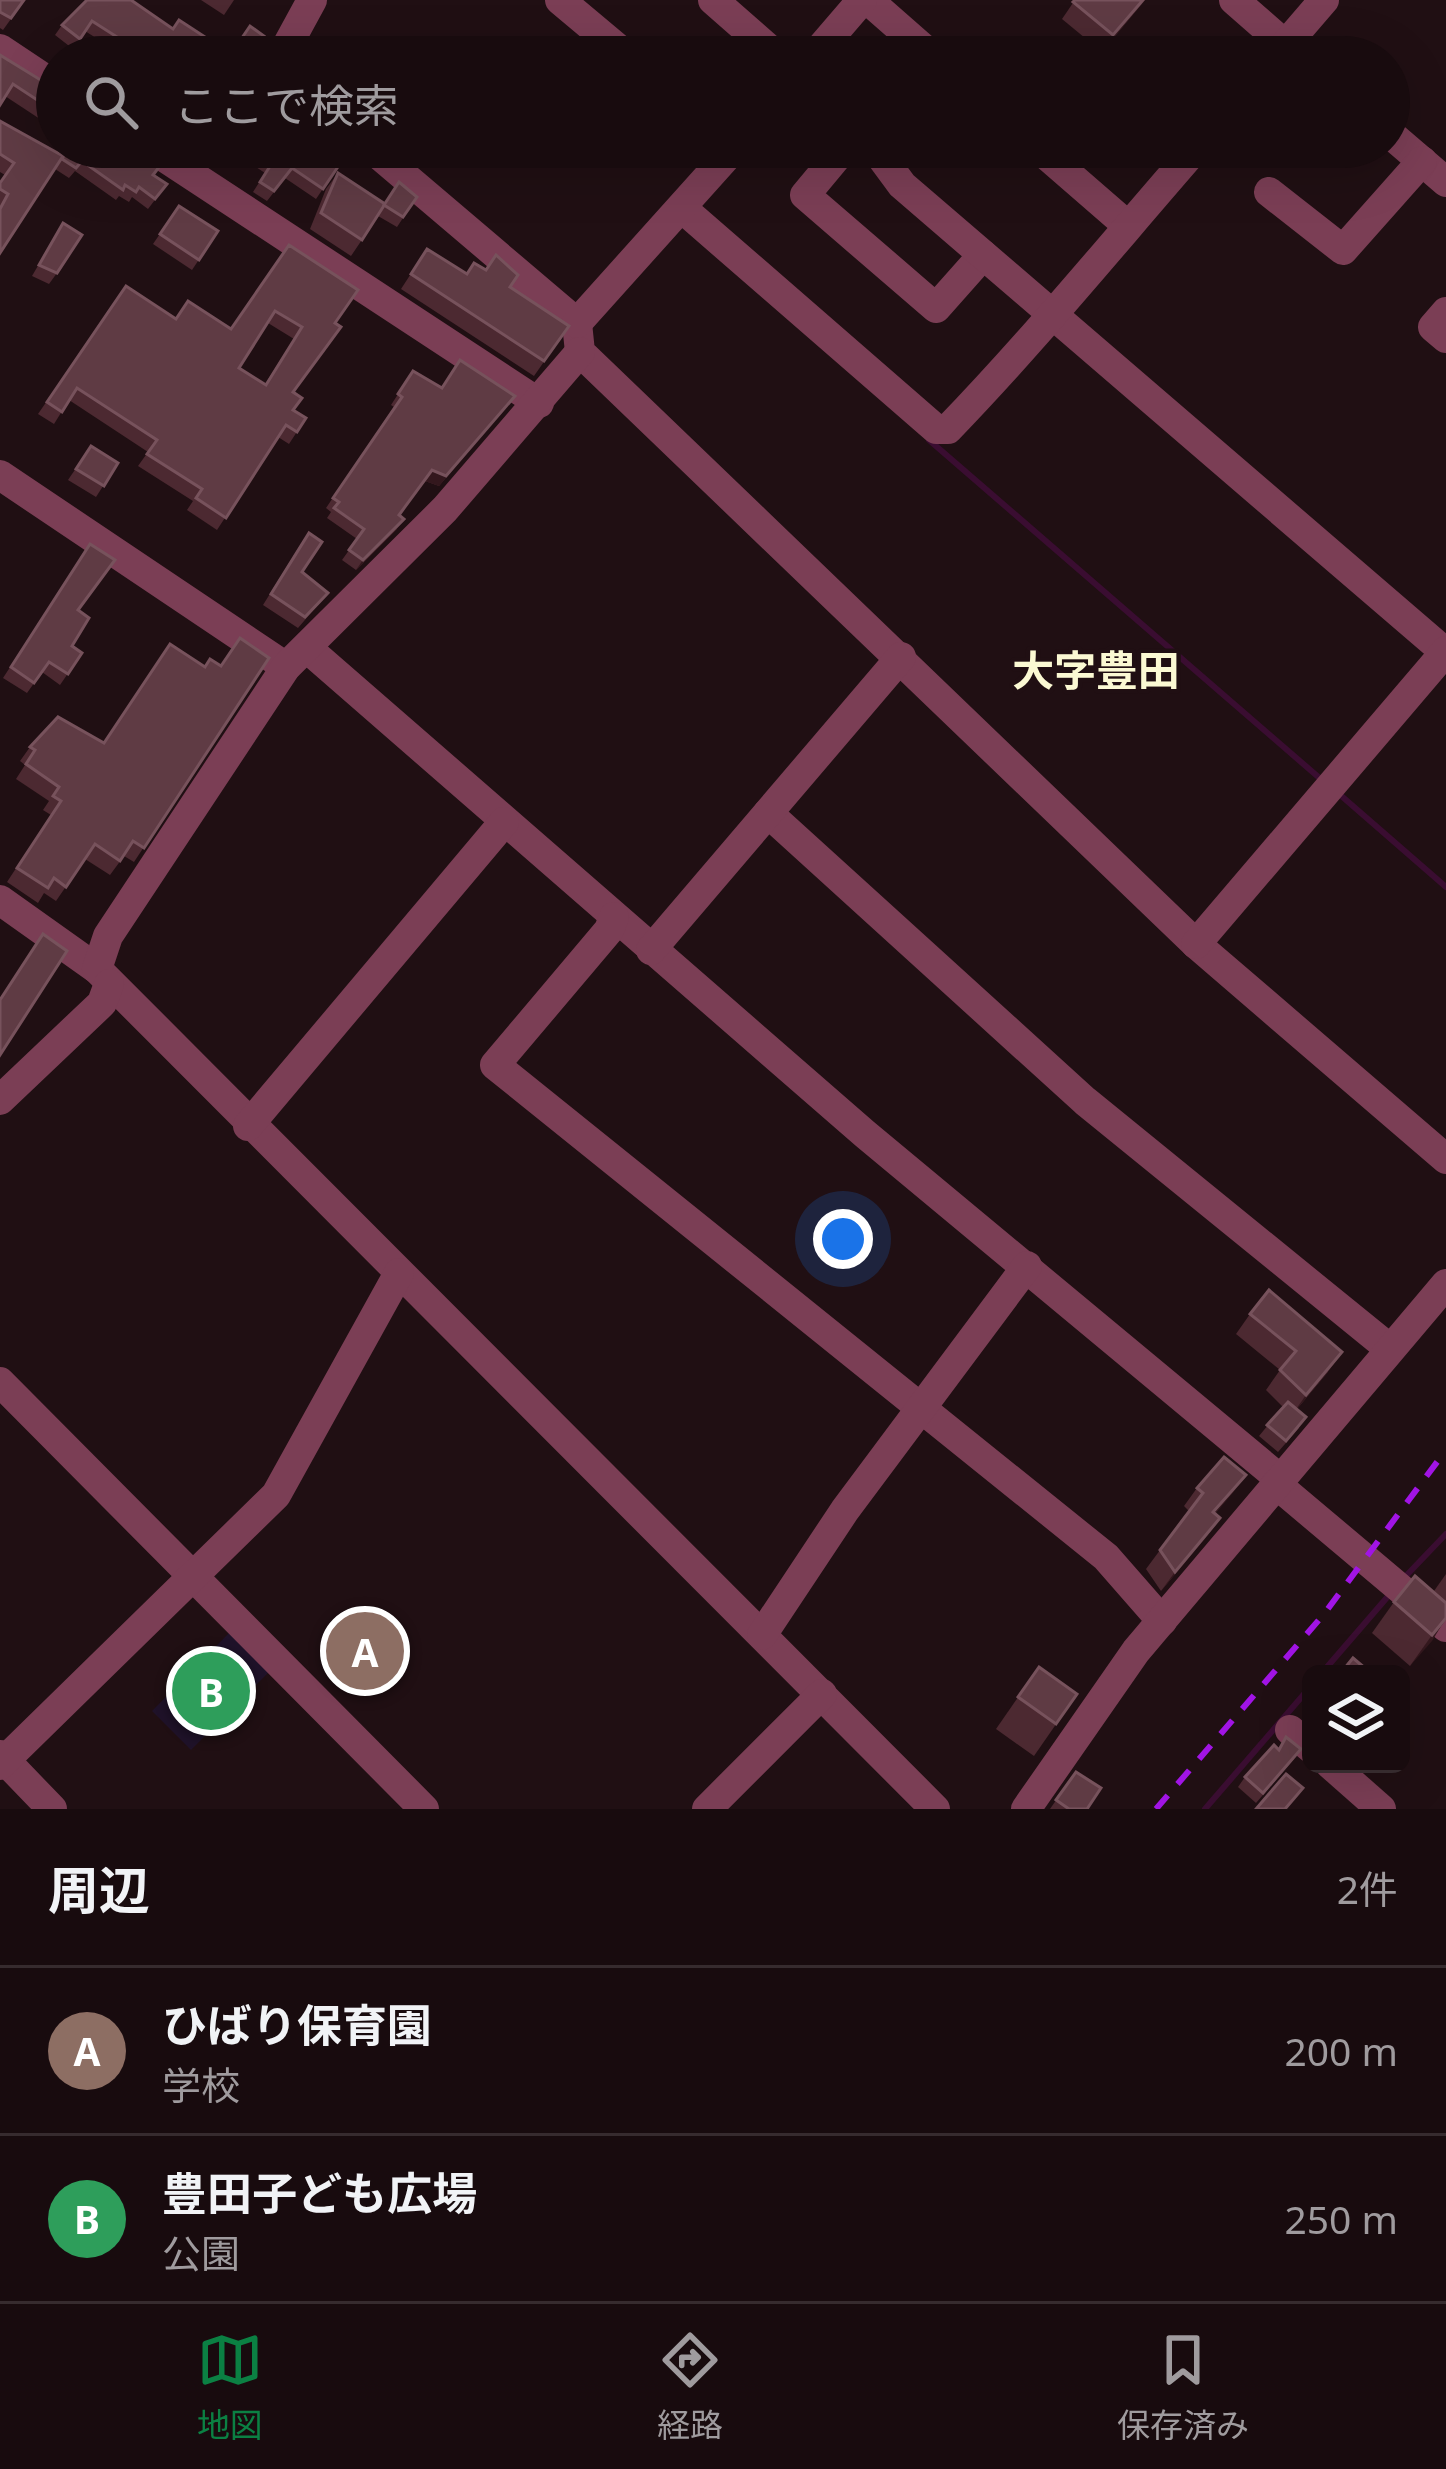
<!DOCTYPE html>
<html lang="ja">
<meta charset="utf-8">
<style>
:root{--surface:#180b0e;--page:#25191c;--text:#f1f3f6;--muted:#9f9b9e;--line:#362b2e;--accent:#0b8043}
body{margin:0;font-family:"Noto Sans","Noto Sans JP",sans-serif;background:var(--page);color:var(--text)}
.controls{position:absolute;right:36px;bottom:36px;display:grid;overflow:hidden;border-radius:18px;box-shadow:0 12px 48px #0002}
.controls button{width:108px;height:108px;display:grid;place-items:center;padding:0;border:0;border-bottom:3px solid var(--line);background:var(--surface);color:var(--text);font:60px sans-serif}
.you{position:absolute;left:843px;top:1239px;width:42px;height:42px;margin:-30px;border:9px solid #fff;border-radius:50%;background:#1a73e8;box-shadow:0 0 0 18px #1a73e833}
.badge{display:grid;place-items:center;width:78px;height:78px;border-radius:50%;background:var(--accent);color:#fff;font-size:39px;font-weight:700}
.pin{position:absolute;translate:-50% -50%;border:6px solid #fff;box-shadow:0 3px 12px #0006}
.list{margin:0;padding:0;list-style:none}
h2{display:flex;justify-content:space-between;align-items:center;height:156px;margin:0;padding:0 48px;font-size:51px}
h2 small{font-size:39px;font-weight:400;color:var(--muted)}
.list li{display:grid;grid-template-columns:78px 1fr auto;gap:36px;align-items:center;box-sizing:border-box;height:168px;padding:0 48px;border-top:3px solid var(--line)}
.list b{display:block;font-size:45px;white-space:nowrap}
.list p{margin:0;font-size:39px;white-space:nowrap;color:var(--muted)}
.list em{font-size:39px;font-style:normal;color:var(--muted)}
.icon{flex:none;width:66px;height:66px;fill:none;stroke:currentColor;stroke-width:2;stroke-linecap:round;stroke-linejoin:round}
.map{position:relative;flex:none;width:1446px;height:1809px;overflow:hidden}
.search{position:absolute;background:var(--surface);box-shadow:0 12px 48px #0002;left:36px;right:36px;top:36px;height:132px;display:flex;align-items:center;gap:30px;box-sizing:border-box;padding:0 42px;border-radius:66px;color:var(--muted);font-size:45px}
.sheet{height:492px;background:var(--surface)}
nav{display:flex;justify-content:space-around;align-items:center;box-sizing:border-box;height:168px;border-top:3px solid var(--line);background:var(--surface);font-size:33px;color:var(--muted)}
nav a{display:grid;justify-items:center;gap:6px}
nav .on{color:var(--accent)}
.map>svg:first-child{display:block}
</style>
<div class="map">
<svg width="1446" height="1809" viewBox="0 0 1446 1809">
<rect width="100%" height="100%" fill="#200f13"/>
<polygon fill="#1f1229" points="230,1632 270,1671 191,1750 152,1711"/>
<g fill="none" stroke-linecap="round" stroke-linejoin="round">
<g stroke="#3a0d31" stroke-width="6">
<polyline points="929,440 1323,781"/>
<polyline points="1338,793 1446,887"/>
<polyline points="1403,1579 1446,1534"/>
<polyline points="1321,1674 1390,1594"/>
<polyline points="1205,1809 1311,1686"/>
</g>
<g stroke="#7b3e55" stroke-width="30">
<polyline points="560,0 628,57"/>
<polyline points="713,0 778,57"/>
<polyline points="868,0 933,57"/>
<polyline points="1234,0 1299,57"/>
<polyline points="0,49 57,87"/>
<polyline points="281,57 312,0"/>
<polyline points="813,57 862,0"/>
<polyline points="1275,57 1324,0"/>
<polyline points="1389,133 1446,182"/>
<polyline points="149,147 539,403"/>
<polyline points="370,147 577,323 580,352 1196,944 1446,1159"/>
<polyline points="845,147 805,195 936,308 983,255"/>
<polyline points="874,147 902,185 1446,653"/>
<polyline points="1037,147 1128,226"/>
<polyline points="1269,192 1343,250 1422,161"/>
<path d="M 683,209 L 936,429 L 948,429 C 1035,339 1114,242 1197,147"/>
<polyline points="1446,312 1433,327 1446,338"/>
<polyline points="577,323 735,147"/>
<polyline points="0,475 286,667"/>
<polyline points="308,649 865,1134 1280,1479"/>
<polyline points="768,813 1085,1101 1390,1349"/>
<polyline points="0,900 97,969 935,1809"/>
<polyline points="614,917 609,930 495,1065 1106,1557 1162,1621"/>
<polyline points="1196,944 1446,651"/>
<polyline points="651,950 901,657"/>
<polyline points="97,969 108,936 286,667 445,509 580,352"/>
<polyline points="0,1100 102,1003 109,984"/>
<polyline points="248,1126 504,822"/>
<polyline points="0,1382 424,1809"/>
<polyline points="1276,1484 1446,1627"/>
<polyline points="762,1635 845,1510 1027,1266"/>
<polyline points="1290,1730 1311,1748"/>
<polyline points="0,1755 52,1809"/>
<polyline points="1330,1764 1381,1809"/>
<polyline points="0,1765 276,1495 399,1273"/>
<polyline points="707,1809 822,1694"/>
<polyline points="1026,1809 1136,1651 1446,1284"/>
</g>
<polyline stroke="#a114e5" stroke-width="6" stroke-dasharray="18 15" stroke-linecap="butt" points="1156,1809 1324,1614 1446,1450"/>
</g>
<g fill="#4c2931" fill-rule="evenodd">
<polygon points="0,0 21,5 3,30 0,28"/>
<polygon points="87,0 173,29 231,54 255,49 266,57 126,57 85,31 73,49 55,35 62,25"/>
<polygon points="201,0 234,0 224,15"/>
<polygon points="1075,0 1145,0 1102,52 1062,19"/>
<polygon points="0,55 57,107 46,123 5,96"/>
<polygon points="0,121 63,156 0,253 0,183 5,175 0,172"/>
<polygon points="69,147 153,175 167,184 148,209 132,197 129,202 119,196 116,200 75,171 69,178 55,169"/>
<polygon points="226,147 347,147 350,149 316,199 285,178 267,201 253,192 265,173"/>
<polygon points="338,173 384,204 417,197 397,227 378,216 351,256 310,229 326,189"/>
<polygon points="179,206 218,231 192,270 153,244"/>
<polygon points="63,223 57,273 49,284 32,276"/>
<path d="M 289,245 L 335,323 L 293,392 L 293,410 L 306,418 L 289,444 L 278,437 L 217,530 L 187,510 L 193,501 L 138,466 L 148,452 L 69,400 L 54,424 L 38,414 L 126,286 L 176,319 L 231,329 ZM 268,323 L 294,339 L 265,384 L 239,368 Z"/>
<polygon points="427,249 466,274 510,287 569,326 534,376 401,289"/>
<polygon points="413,371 442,387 515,396 439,486 425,481 399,515 397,529 356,570 342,560 357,539 327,518 331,512 326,508 394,407 391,405"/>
<polygon points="91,446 118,463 96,497 68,480"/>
<polygon points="90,544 72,646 82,653 60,685 42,672 27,693 3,678"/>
<polygon points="301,544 302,572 328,593 298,628 263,605"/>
<polygon points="269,658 134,862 124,856 110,875 85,859 56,901 44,893 38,903 7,882 51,815 43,810 49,801 16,779 25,765 20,761 30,747 103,743 205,667"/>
<polygon points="1250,1314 1328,1372 1297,1409 1299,1428 1278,1452 1259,1436 1283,1407 1266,1390 1280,1370 1236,1334"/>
<polygon points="1246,1475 1215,1514 1220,1518 1207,1536 1161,1591 1146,1569 1189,1511 1184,1506 1197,1488"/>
<polygon points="1446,1574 1446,1602 1434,1591"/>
<polygon points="1394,1602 1446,1603 1446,1620 1410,1666 1372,1633"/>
<polygon points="1039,1667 1077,1694 1034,1756 996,1729"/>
<polygon points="1286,1737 1294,1759 1256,1803 1238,1787 1245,1777 1278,1749"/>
<polygon points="1068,1783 1087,1809 1050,1809"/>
</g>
<g fill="#33171d">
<polygon points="1143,0 1145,0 1102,52 1113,35"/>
<polygon points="515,396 439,486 425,481 432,470"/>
<polygon points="404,519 397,529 356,570 363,560"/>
<polygon points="1342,1352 1328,1372 1292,1415 1306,1395"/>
<polygon points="1246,1475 1232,1494 1200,1531 1213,1512"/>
<polygon points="1220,1518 1207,1536 1161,1591 1175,1572"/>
<polygon points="1446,1618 1432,1641 1410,1666 1432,1635"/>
</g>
<g fill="#5f3b44" stroke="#77525c" stroke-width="3" fill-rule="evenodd">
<polygon points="0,0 24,0 11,18 0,12"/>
<polygon points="87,0 131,0 173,29 179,20 231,54 250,26 264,36 255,49 266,57 134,57 139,51 92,21 80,39 62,25"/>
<polygon points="1075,0 1143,0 1113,35 1073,2"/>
<polygon points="0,55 57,90 57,107 54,111 13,84 0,105"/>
<polygon points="0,121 63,156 0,253 0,209 8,194 0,189 0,183 14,163 0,154"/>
<polygon points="69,147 140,147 160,166 153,175 167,184 155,199 139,187 136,192 125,185 123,190 82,161 76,168 62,159"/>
<polygon points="248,147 347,147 350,149 323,189 292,168 274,191 260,182 272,163"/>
<polygon points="338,173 385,204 362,240 321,213"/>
<polygon points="399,182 417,197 403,217 384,205"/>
<polygon points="179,206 218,231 199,260 160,234"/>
<polygon points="63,223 82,235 57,273 39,265"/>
<path d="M 289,245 L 358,290 L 335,323 L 341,327 L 293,392 L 302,398 L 293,410 L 306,418 L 297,432 L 286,425 L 226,518 L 196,498 L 202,489 L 147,454 L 157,440 L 77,388 L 62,412 L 47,402 L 126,286 L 176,319 L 188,301 L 231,329 ZM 275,311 L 302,327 L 266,385 L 239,368 Z"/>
<polygon points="427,249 467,274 474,263 486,270 496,255 518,275 510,287 569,326 544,361 411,274"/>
<polygon points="460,360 515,396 446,476 432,470 399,515 404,519 363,560 349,550 364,529 334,508 339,502 333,498 402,397 398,394 413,371 442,388"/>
<polygon points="91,446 118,463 104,486 76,469"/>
<polygon points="309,533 322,542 302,572 328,593 305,617 271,594"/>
<polygon points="90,544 115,560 78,610 89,618 72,646 82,653 68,674 49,662 34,683 11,667"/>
<polygon points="240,638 269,658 144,848 133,841 120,861 95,844 66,887 54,878 48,888 17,868 61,801 53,796 59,787 26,764 35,750 30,747 58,717 104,743 170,644 205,667 210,659 221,666"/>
<polygon points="43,934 67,951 0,1055 0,1000"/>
<polygon points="1269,1290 1342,1352 1306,1395 1280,1370 1296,1351 1250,1314"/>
<polygon points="1288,1402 1306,1417 1286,1441 1267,1425"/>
<polygon points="1224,1457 1246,1475 1213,1512 1220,1518 1175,1572 1160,1550 1203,1493 1197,1488"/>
<polygon points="1415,1576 1446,1603 1446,1618 1432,1635 1394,1602"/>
<polygon points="1353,1658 1372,1674 1340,1674"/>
<polygon points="1039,1667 1077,1694 1056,1724 1018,1697"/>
<polygon points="1286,1737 1301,1749 1263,1793 1245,1777 1274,1745 1279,1750"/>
<polygon points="1076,1772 1101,1788 1087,1809 1069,1809 1056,1800"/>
<polygon points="1286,1774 1303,1788 1285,1809 1256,1809"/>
</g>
<g text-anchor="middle" stroke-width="9" stroke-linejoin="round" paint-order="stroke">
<g font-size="42" font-weight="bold" fill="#fbf9d3" stroke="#200f13">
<text x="1096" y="686">大字豊田</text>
</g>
</g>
</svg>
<div class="controls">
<button><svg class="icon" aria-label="layers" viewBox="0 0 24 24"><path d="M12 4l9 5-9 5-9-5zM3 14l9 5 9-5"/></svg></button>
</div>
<div class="you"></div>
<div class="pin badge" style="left:365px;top:1651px;background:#8d6e63">A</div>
<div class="pin badge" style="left:211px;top:1691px;background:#2e9e5b">B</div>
<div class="search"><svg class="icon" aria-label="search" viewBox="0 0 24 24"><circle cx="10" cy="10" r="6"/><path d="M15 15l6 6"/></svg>ここで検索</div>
</div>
<section class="sheet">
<h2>周辺<small>2件</small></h2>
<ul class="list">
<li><span class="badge" style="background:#8d6e63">A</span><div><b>ひばり保育園</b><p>学校</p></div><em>200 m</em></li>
<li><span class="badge" style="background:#2e9e5b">B</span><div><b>豊田子ども広場</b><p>公園</p></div><em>250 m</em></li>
</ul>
</section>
<nav>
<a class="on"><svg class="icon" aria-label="map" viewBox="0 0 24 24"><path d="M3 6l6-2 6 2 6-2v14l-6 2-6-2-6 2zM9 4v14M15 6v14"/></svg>地図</a>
<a><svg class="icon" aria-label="directions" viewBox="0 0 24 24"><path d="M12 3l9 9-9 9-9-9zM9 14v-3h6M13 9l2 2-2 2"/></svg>経路</a>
<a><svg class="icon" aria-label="saved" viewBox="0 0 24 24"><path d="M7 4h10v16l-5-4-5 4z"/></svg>保存済み</a>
</nav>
